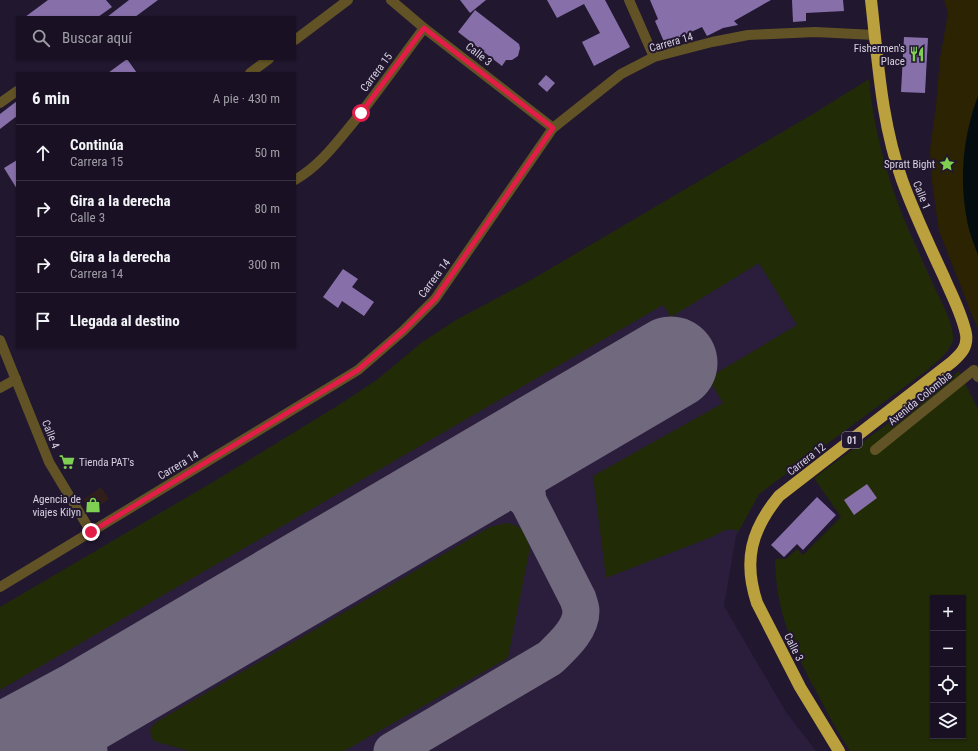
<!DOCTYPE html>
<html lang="es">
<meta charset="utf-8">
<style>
:root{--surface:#191123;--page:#261f30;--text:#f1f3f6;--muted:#9f9da6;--line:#373141}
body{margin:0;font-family:"Roboto Condensed",sans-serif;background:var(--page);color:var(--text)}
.controls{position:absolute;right:12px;bottom:12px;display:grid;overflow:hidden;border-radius:0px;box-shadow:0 1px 3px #0004}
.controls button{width:36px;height:36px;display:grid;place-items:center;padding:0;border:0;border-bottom:1px solid var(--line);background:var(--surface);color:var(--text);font:20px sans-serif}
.stop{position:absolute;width:12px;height:12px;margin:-9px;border:3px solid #e11d48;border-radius:50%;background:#fff}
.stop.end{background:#e11d48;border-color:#fff;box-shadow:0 1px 4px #0008}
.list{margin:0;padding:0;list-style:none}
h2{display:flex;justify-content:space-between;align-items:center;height:52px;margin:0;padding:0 16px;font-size:17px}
h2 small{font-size:13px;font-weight:400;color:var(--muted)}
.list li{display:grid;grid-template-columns:26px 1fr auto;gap:12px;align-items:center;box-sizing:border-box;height:56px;padding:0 16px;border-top:1px solid var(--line)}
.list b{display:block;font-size:15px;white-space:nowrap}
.list p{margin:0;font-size:13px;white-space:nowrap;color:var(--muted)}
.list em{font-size:13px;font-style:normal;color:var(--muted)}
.icon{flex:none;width:22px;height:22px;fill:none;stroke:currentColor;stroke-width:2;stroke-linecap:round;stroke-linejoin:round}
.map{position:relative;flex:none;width:978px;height:751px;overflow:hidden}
.search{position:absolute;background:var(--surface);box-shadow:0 1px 3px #0004;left:16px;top:16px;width:280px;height:44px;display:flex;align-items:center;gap:10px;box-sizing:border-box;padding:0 14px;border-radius:0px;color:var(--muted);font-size:15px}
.panel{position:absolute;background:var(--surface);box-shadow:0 1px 3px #0004;left:16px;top:72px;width:280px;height:276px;border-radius:0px}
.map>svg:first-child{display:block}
</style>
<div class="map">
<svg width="978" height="751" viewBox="0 0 978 751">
<rect width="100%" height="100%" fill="#21172f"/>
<polygon fill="#311e1a" points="101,487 109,499 91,512 83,500"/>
<polygon fill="#2a1e3c" points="869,79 871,101 881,155 889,179 902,214 947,315 953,339 948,351 926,371 759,494 736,536 724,606 786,712 816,751 0,751 0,607 213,482 342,403 378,379 421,343 456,320 531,280 813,114"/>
<g fill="#212b06" fill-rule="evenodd">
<path d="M 869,79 C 873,125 885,169 901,212 C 912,239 925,266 937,293 C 943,304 954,326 953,339 C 951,352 935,363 926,371 L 759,494 L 739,531 C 729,528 723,530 714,536 L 606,578 L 593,476 L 723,403 L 708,378 L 797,325 L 759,263 L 671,317 L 663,305 L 0,690 L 0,607 L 213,482 L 342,403 L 378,379 L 421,343 L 456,320 L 531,280 L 813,114 Z"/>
<path d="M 959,371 L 978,409 L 978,751 L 850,751 C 838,733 828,714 818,695 C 793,648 776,614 775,559 L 786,559 L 797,549 L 803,555 L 841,517 L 814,478 ZM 933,598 L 963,598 L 963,736 L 933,736 Z"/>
<path d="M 506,523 C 523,524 530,538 529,553 L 508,658 L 344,751 L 189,751 L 157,742 L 152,739 L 150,731 L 151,727 L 158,721 L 490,527 Z"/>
</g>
<polygon fill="#2b2302" points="944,0 978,0 978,96 972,113 967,221 978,255 978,330 939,231 932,182 930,150 936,105 940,58 948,13"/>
<path fill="#030d0f" d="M 978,96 L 978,255 C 974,244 969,232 967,220 C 959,177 963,137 978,96 Z"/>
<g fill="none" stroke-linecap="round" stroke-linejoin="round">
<g stroke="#71697e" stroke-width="37">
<path d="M 470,480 C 492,481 511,485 528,501"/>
<path d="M 82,708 C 75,723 73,740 89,751"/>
<path d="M 10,751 C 37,744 59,745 87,750"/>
<path d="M 392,751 L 550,658 C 562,646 581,630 581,611 C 581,607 579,603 578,599 L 528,501 C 524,473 528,458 546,436"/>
</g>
<polyline stroke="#71697e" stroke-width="93" points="2,751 82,708 671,363"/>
</g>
<g fill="#8770aa">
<polygon points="48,0 106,0 112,7 98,17 25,17"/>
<polygon points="129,0 158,0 135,17 107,17"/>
<polygon points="460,0 486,0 470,13"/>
<polygon points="547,0 605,0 630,47 594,66 582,42 600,33 584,4 557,18"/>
<polygon points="650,0 771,0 734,21 738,25 723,28 707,36 702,27 665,44 655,21 658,19"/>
<polygon points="792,0 843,0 844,11 806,13 806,21 793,22"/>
<polygon points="475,10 519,44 520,48 518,56 512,60 506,60 502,66 458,32"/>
<polygon points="904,37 928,38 925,93 901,92"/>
<polygon points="127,59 137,73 108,73"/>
<polygon points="546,75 555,83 547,92 538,84"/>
<polygon points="17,101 17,116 0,129 0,114"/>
<polygon points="17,160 17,189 4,168"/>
<polygon points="343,269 358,279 352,287 374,302 364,316 342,301 338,308 323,297"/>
<polygon points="867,484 877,498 854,515 844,500"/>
<polygon points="817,497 836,515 803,550 797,544 784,557 771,545"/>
</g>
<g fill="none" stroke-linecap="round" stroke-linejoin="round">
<g stroke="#615325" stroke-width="10">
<polyline points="391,0 424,28 553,128"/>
<polyline points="629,0 654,57"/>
<polyline points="295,40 348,0"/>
<polyline points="250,73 269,59"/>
<polyline points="0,103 17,91"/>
<path d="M 295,180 C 319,166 334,146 352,124 C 377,93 400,60 424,28"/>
<polyline points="0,340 49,462 91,532"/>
<polyline points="0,388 16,379"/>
<polyline points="875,450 974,370 978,377"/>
<polyline points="0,587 358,370 403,331 435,299 553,128 621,74 654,57 712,42 748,35 815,32 875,35"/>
</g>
<path stroke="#bba03e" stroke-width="12" d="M 839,751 L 800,687 L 757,603 C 743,561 751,530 779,496 L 952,362 C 961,354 968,347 966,334 C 962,314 952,296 944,277 C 929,245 914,213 902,180 C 881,122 878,60 871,0"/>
</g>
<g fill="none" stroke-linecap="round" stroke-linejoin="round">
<polyline stroke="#e11d48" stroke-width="5" points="91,532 358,370 403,331 435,299 553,128 424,28 361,113"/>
</g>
<defs>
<symbol id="restaurant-bare" viewBox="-9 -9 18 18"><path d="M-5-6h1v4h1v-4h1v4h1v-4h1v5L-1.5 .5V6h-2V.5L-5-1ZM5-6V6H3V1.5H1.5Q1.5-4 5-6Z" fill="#7fd052" stroke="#21172f" stroke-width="2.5" paint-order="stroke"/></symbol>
<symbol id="sight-bare" viewBox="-9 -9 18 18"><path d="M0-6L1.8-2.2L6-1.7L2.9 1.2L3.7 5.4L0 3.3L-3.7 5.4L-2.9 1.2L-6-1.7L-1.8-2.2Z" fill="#7fd052" stroke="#21172f" stroke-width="2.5" paint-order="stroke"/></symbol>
<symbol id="supermarket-bare" viewBox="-9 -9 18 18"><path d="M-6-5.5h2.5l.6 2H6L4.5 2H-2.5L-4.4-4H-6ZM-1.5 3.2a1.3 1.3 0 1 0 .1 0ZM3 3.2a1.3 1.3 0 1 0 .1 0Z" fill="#7fd052" stroke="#21172f" stroke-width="2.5" paint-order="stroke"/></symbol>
<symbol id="shop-bare" viewBox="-9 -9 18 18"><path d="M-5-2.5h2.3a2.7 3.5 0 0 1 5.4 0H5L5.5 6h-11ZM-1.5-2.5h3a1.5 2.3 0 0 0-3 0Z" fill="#7fd052" stroke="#21172f" stroke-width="2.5" paint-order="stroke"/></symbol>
</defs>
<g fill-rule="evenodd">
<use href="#restaurant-bare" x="906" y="43" width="22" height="22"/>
<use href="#sight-bare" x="936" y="153" width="22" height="22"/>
<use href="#supermarket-bare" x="56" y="451" width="22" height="22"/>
<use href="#shop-bare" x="82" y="494" width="22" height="22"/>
</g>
<g text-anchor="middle" stroke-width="4" stroke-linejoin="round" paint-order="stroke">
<rect fill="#21172f" stroke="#a099ac" stroke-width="1" x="842" y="432" width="20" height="16" rx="3"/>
<g font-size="10" font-weight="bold" fill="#d7d1e2">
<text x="852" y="444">01</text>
</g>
<g font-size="11" fill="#d7d1e2" stroke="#21172f">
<text transform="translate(671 42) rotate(-16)" y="4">Carrera 14</text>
<text transform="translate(479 54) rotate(38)" y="4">Calle 3</text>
<text transform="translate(376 72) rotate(-53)" y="4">Carrera 15</text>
<text transform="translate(922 195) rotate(68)" y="4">Calle 1</text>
<text transform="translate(434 278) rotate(-53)" y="4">Carrera 14</text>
<text transform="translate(920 398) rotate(-39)" y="4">Avenida Colombia</text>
<text transform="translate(51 434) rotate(68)" y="4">Calle 4</text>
<text transform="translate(806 459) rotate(-38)" y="4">Carrera 12</text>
<text transform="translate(178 465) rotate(-31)" y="4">Carrera 14</text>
<text transform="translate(794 647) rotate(63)" y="4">Calle 3</text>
</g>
<g font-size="11" fill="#d7d1e2" stroke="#21172f" text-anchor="end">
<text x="905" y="52">Fishermen's<tspan x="905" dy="13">Place</tspan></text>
<text x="935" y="168">Spratt Bight</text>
<text x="79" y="466" text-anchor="start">Tienda PAT's</text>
<text x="81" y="503">Agencia de<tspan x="81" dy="13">viajes Kilyn</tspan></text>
</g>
</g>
</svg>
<div class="controls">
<button>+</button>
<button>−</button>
<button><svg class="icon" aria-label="locate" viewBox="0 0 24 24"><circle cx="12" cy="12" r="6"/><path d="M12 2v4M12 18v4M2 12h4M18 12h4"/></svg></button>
<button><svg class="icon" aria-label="layers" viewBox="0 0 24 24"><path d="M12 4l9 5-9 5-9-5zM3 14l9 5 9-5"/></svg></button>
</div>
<div class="stop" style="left:361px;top:113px"></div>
<div class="stop end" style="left:91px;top:532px"></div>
<div class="search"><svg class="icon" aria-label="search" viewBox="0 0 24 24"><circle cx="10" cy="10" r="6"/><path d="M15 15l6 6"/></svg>Buscar aquí</div>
<section class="panel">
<h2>6 min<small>A pie · 430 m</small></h2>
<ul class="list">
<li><svg class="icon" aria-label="ahead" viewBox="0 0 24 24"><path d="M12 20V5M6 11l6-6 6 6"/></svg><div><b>Continúa</b><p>Carrera 15</p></div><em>50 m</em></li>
<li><svg class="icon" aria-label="right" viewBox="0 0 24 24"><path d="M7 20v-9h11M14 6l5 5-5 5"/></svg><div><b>Gira a la derecha</b><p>Calle 3</p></div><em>80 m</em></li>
<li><svg class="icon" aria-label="right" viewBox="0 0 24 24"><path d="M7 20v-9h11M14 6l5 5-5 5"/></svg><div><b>Gira a la derecha</b><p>Carrera 14</p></div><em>300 m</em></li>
<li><svg class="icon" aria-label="arrive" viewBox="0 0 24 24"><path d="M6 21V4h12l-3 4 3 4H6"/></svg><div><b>Llegada al destino</b></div></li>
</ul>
</section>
</div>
